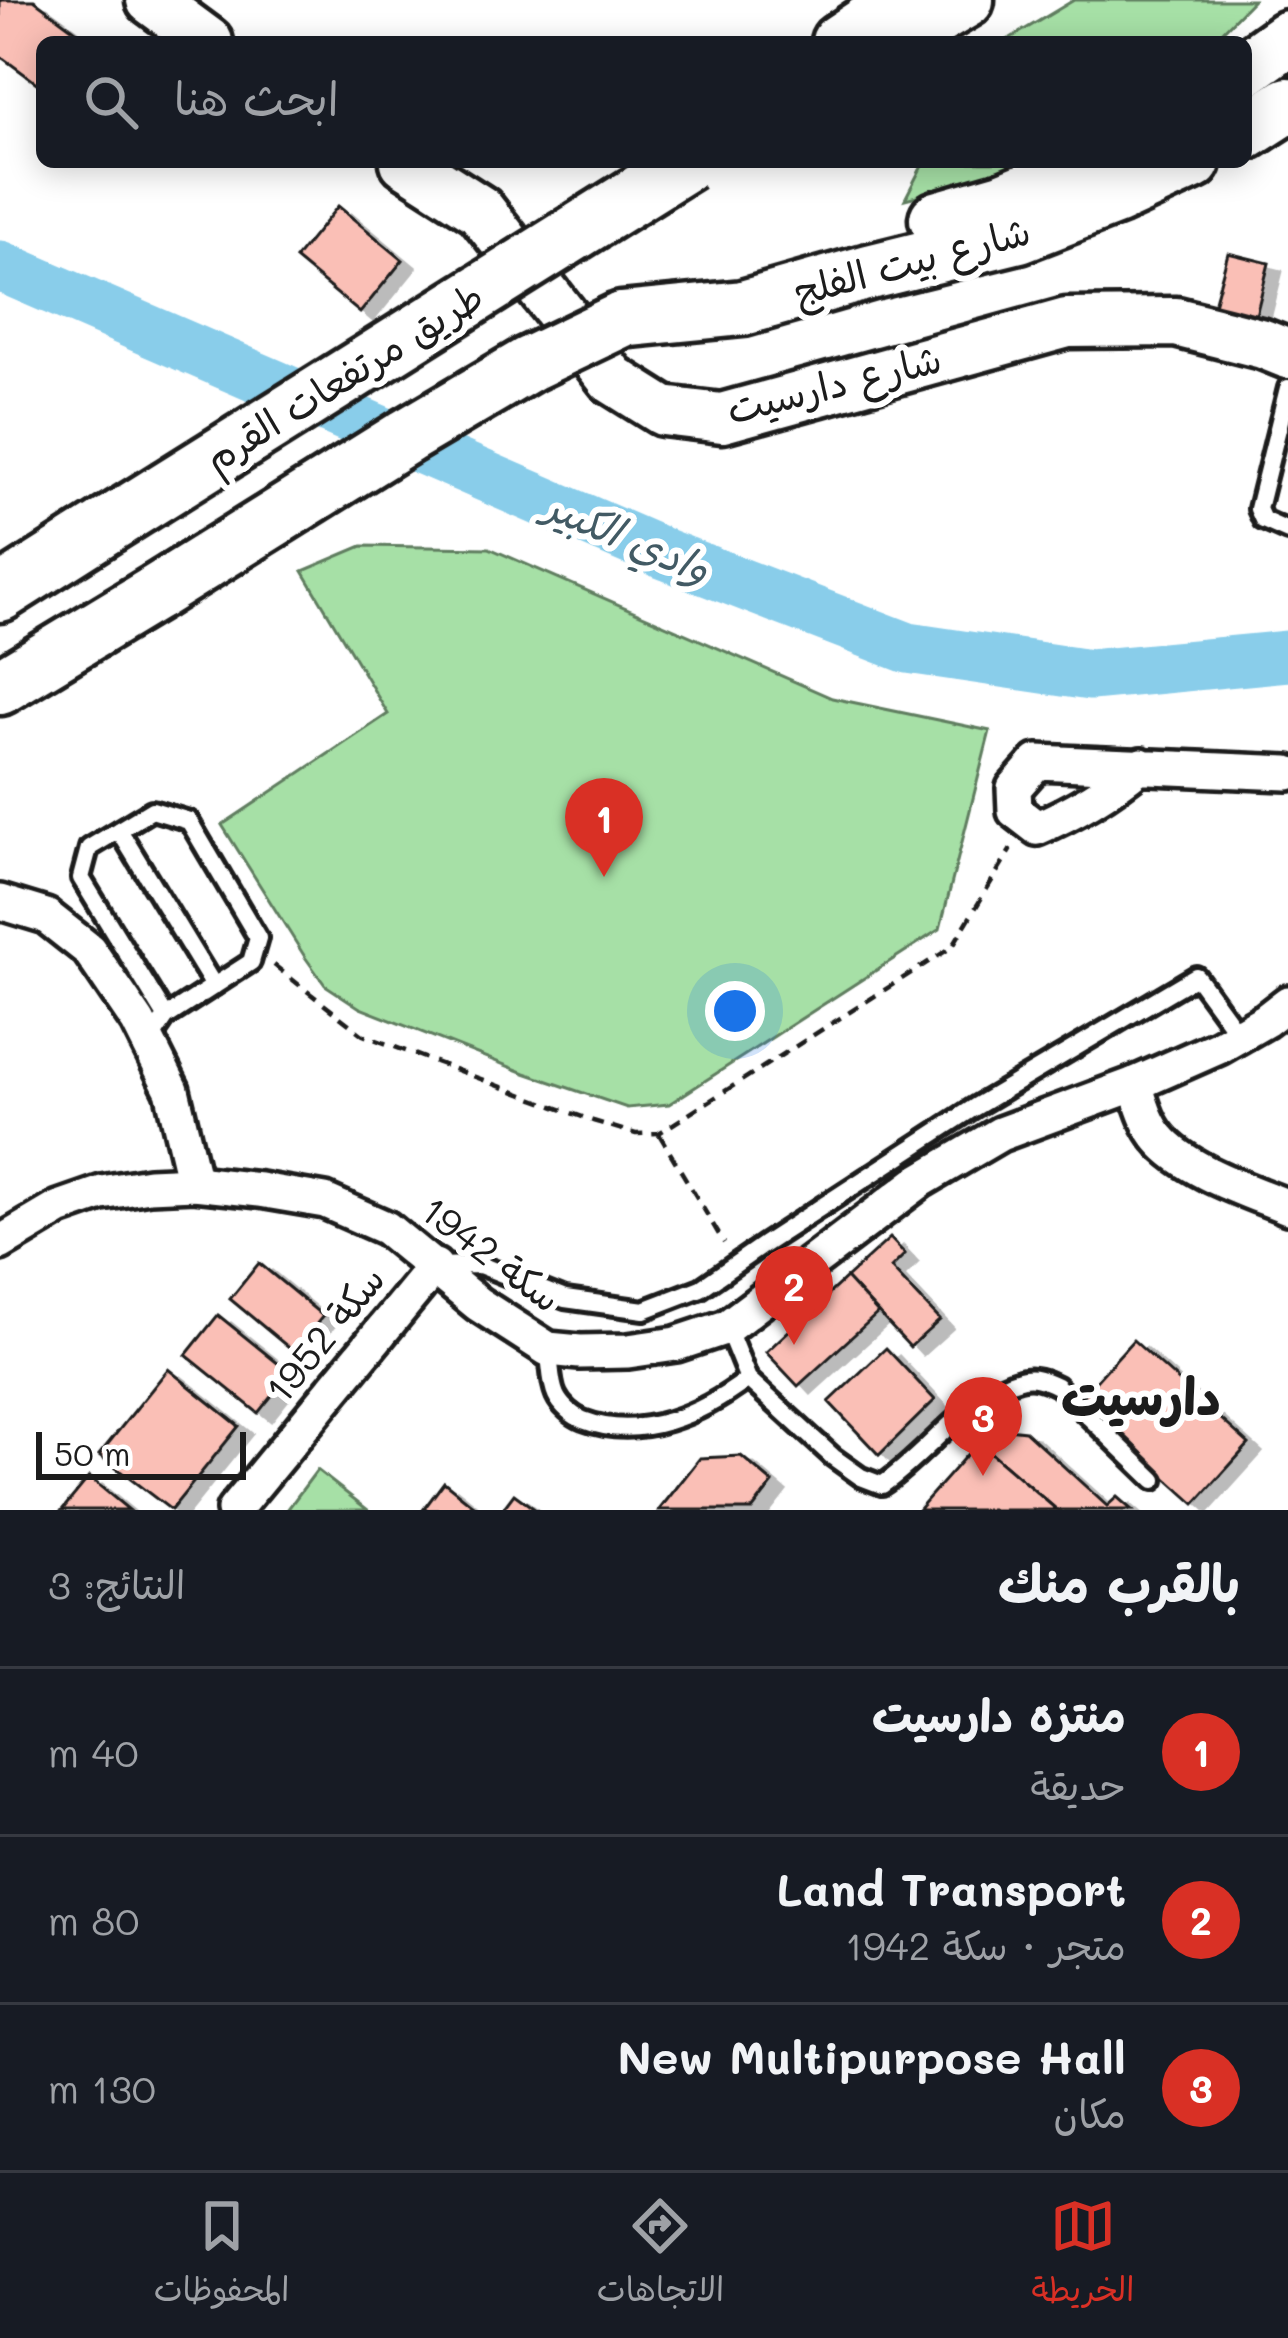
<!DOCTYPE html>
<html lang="ar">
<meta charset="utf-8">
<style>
:root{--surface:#171b24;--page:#242831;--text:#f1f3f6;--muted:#9ea1a6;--line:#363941;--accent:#d93025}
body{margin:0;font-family:Mali,"Playpen Sans Arabic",sans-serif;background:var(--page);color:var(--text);direction:rtl}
.scale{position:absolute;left:36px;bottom:30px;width:210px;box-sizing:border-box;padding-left:12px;border:6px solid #1c1c1c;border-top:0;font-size:33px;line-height:42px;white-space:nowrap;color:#1c1c1c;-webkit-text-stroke:9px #fff;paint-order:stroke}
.you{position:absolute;left:735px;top:1011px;width:42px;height:42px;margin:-30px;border:9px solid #fff;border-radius:50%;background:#1a73e8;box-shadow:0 0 0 18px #1a73e833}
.badge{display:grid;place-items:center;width:78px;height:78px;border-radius:50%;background:var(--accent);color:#fff;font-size:39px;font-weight:700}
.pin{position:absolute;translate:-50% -99px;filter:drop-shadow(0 3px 6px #0008)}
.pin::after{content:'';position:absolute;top:63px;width:42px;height:36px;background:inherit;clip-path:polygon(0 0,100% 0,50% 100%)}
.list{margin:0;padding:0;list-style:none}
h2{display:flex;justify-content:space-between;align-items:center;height:156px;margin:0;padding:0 48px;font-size:51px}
h2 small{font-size:39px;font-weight:400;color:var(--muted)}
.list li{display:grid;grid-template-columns:78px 1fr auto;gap:36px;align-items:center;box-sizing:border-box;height:168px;padding:0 48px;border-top:3px solid var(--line)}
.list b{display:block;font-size:45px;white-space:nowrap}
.list p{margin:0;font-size:39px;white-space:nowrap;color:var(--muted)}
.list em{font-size:39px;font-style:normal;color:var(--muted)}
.icon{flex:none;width:66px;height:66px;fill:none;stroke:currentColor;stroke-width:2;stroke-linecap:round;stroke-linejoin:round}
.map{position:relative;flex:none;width:1288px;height:1510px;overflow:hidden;direction:ltr}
.search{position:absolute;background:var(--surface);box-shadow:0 6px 30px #0003;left:36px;right:36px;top:36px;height:132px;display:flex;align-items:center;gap:30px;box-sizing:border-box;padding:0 42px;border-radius:18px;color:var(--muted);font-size:45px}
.sheet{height:660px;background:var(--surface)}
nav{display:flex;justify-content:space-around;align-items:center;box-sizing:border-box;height:168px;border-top:3px solid var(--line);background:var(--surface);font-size:33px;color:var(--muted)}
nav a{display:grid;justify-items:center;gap:6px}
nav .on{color:var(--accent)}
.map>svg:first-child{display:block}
</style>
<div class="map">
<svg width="1288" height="1510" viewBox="0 0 1288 1510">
<defs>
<filter id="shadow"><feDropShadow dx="13" dy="8" stdDeviation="0" flood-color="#0004"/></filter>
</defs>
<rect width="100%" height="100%" fill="#fff"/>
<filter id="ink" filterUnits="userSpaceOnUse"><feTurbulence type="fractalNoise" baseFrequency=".00833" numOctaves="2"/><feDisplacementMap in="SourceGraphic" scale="24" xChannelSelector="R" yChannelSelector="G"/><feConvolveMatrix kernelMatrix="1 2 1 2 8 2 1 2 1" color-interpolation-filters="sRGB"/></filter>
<g filter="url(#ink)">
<g fill="#a6e0a6" stroke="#617e61" stroke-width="3">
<polygon points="1074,0 1253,0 1212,42 1004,42"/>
<polygon points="924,162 1028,162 992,177 905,199"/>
<polygon points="362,546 489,548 832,698 990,731 940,929 669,1104 627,1108 525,1073 360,1008 325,985 305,957 222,825 388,714 303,571"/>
<polygon points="317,1470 368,1510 287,1510"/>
</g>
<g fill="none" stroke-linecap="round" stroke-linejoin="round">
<polyline stroke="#89cdea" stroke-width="51" points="0,266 662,553 908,648 1090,675 1288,656"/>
</g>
<g fill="#fabfb6" stroke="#1c1c1c" stroke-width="3" filter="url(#shadow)">
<polygon points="0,0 34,0 91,42 42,42 42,87 0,56"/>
<polygon points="338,206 403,260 360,313 295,259"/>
<polygon points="1228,253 1269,263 1255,319 1213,308"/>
<polygon points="890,1238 905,1254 891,1268 940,1320 910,1347 846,1278"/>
<polygon points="259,1263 323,1316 294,1352 230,1299"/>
<polygon points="846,1278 878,1313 798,1386 766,1352"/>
<polygon points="218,1315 290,1373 258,1413 186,1355"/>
<polygon points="1133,1340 1249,1444 1195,1504 1079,1400"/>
<polygon points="886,1348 935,1400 879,1455 829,1402"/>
<polygon points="168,1369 239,1426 171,1510 99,1455"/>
<polygon points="989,1427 1025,1431 1107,1506 1117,1497 1132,1510 1057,1510 978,1442"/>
<polygon points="978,1442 1057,1510 918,1510"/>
<polygon points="741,1456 773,1483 752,1510 659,1510 700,1458"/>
<polygon points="89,1477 129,1510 62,1510"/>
<polygon points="444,1482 479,1510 423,1510"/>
<polygon points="514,1494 536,1510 502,1510"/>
</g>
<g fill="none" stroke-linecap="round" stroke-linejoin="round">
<defs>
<g id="lane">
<polyline points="1288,388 1258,509 1263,520 1288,531"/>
<polyline points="119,830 214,986"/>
<polyline points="149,1042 166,1017 251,962 258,938 189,821 152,810 89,848 81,878 166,1017"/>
<polyline points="436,1266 480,1265 565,1299 644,1310 701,1288 763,1245 975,1107 1196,976 1239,1035"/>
<path d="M 727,1327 L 748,1379 L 833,1457 L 861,1477 L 882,1485 C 926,1456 970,1392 1020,1379 C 1033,1375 1045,1380 1057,1386 L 1154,1480"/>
<path d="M 548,1349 C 551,1363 550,1382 556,1395 C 561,1406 573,1416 583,1420 C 640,1442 702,1414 748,1379"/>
</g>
<g id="street">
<path d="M 1141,765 C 1108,792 1075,812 1037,828 L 1015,811 L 1014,788 L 1037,762 L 1288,773"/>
<polyline points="0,902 46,916 89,950 138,1022 172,1090 194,1183"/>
<path d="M 1135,1084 C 1141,1102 1146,1123 1159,1138 C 1186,1171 1249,1191 1288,1207"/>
<polyline points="0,1243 59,1208 102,1193 149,1185 194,1183 260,1190 325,1201 386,1228 478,1304 548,1349 580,1352 628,1351 676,1344 727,1327 920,1181 1000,1134 1135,1084 1219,1047 1266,1020 1288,1003"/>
<polyline points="234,1510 435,1266"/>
</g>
<g id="secondary">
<polyline points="151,0 208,42"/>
<polyline points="405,162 480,210 612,379 663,411 722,418 1067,323 1176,322 1263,344 1288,354"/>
</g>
<g id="primary">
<polyline points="839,42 902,0"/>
<polyline points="895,42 966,0"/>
<polyline points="1246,68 1288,38"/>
<polyline points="1246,132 1288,105"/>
<polyline points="937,219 1003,200 1095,162"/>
<polyline points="621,320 743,308 869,272 1019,235 1117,197 1193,162"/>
<polyline points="0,594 107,526"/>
<polyline points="0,687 157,592"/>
</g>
</defs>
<use href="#lane" stroke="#1c1c1c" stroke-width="26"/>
<use href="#street" stroke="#1c1c1c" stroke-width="42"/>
<use href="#secondary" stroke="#1c1c1c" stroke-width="57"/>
<use href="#primary" stroke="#1c1c1c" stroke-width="63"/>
<g stroke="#1c1c1c" stroke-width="4.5" stroke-dasharray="12 9" stroke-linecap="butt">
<polyline points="274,965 363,1035 593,1121 636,1134 659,1133 952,947 1011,849"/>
<polyline points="659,1134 724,1243"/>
</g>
<use href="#lane" stroke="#fff" stroke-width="16"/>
<use href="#street" stroke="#fff" stroke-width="33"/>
<use href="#secondary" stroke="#fff" stroke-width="48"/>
<use href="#primary" stroke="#fff" stroke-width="54"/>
<defs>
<g id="primary-bridge">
<polyline points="107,526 688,162"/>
<polyline points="157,592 407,436 529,364 621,320"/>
</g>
</defs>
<use href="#primary-bridge" stroke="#1c1c1c" stroke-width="63" stroke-linecap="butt"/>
<use href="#primary-bridge" stroke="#fff" stroke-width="54"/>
</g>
</g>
<g text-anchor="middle" stroke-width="12" stroke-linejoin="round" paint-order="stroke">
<g font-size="39" fill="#1c1c1c" stroke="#fff">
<text transform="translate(912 261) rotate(-15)" y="14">شارع بيت الفلج</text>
<text transform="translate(344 377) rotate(-32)" y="14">طريق مرتفعات القرم</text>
<text transform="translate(834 384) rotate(-14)" y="14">شارع دارسيت</text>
<text transform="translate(491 1254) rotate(37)" y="14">سكة 1942</text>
<text transform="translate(325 1334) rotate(-51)" y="14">سكة 1952</text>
</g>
<g font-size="42" font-style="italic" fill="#425a64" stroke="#fff">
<text transform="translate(628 537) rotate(23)" y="15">وادي الكبير</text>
</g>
<g font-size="51" font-weight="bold" fill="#1c1c1c" stroke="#fff">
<text x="1141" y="1415">دارسيت</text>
</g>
</g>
</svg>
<div class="scale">50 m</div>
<div class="you"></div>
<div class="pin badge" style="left:604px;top:877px">1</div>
<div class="pin badge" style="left:794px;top:1345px">2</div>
<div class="pin badge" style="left:983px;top:1476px">3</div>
<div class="search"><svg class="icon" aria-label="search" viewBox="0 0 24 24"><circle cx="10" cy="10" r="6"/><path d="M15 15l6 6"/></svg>ابحث هنا</div>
</div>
<section class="sheet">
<h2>بالقرب منك<small>النتائج: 3</small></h2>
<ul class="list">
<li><span class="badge">1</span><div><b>منتزه دارسيت</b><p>حديقة</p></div><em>40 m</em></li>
<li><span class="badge">2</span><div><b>Land Transport</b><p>متجر · سكة 1942</p></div><em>80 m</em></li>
<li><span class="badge">3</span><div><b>New Multipurpose Hall</b><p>مكان</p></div><em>130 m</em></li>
</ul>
</section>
<nav>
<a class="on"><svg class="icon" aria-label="map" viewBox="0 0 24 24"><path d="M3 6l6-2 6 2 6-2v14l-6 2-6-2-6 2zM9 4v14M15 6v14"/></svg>الخريطة</a>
<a><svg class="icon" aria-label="directions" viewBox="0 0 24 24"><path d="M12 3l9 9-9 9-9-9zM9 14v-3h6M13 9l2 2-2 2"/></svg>الاتجاهات</a>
<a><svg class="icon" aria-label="saved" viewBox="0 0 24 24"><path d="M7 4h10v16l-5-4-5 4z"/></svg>المحفوظات</a>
</nav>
